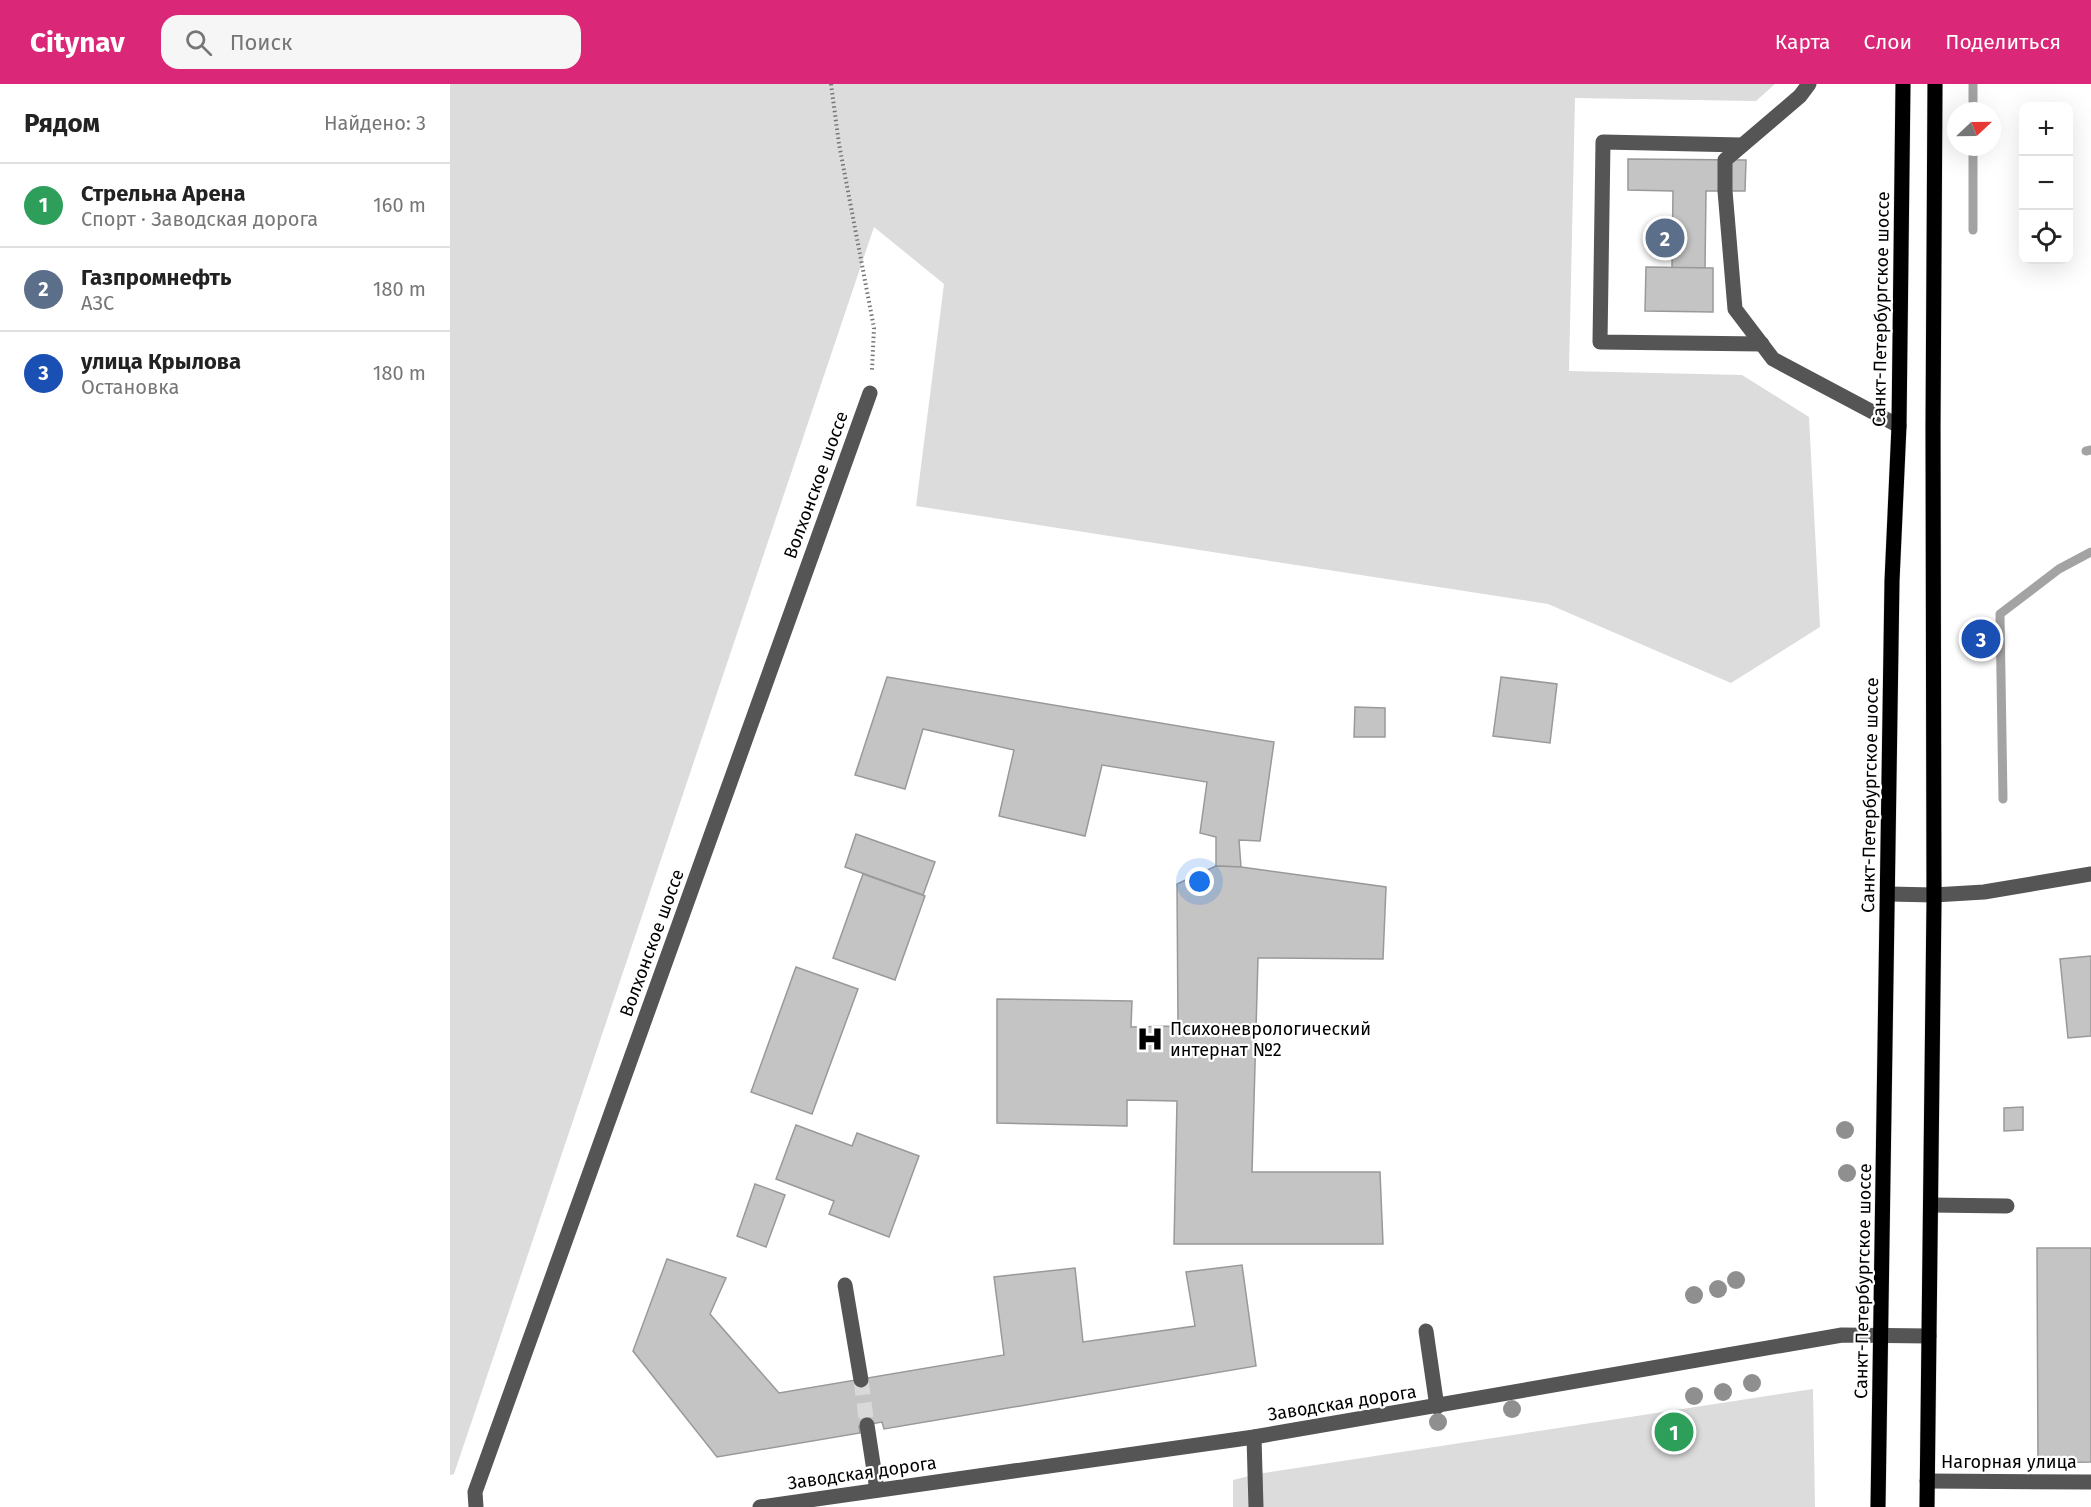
<!DOCTYPE html>
<html lang="ru">
<meta charset="utf-8">
<style>
:root{--surface:#fff;--page:#f6f6f6;--text:#222;--muted:#767676;--line:#e0e0e0;--accent:#db2777}
body{margin:0;font-family:"Fira Sans",sans-serif;background:var(--page);color:var(--text)}
.controls{position:absolute;right:18px;top:18px;display:grid;overflow:hidden;border-radius:12px;box-shadow:0 6px 24px #0002}
.controls button{width:54px;height:54px;display:grid;place-items:center;padding:0;border:0;border-bottom:2px solid var(--line);background:var(--surface);color:var(--text);font:30px sans-serif}
.compass{position:absolute;left:1497px;top:18px;width:54px;height:54px;border-radius:50%;background:var(--surface);box-shadow:0 6px 24px #0002;rotate:68deg}
.you{position:absolute;left:750px;top:798px;width:21px;height:21px;margin:-15px;border:4px solid #fff;border-radius:50%;background:#1a73e8;box-shadow:0 0 0 9px #1a73e833}
.badge{display:grid;place-items:center;width:39px;height:39px;border-radius:50%;background:var(--accent);color:#fff;font-size:20px;font-weight:700}
.pin{position:absolute;translate:-50% -50%;border:3px solid #fff;box-shadow:0 2px 6px #0006}
.list{margin:0;padding:0;list-style:none}
h2{display:flex;justify-content:space-between;align-items:center;height:78px;margin:0;padding:0 24px;font-size:26px}
h2 small{font-size:20px;font-weight:400;color:var(--muted)}
.list li{display:grid;grid-template-columns:39px 1fr auto;gap:18px;align-items:center;box-sizing:border-box;height:84px;padding:0 24px;border-top:2px solid var(--line)}
.list b{display:block;font-size:22px;white-space:nowrap}
.list p{margin:0;font-size:20px;white-space:nowrap;color:var(--muted)}
.list em{font-size:20px;font-style:normal;color:var(--muted)}
.icon{flex:none;width:33px;height:33px;fill:none;stroke:currentColor;stroke-width:2;stroke-linecap:round;stroke-linejoin:round}
.map{position:relative;flex:none;width:1641px;height:1423px;overflow:hidden}
header{display:flex;align-items:center;gap:36px;box-sizing:border-box;height:84px;padding:0 30px;background:var(--accent);color:#fff}
header strong{font-size:28px}
nav{display:flex;gap:33px;margin-inline-start:auto;font-size:21px}
.search{width:420px;height:54px;background:var(--page);display:flex;align-items:center;gap:15px;box-sizing:border-box;padding:0 21px;border-radius:18px;color:var(--muted);font-size:22px}
main{display:flex}
aside{flex:1;background:var(--surface)}
.map>svg:first-child{display:block}
</style>
<header>
<strong>Citynav</strong>
<div class="search"><svg class="icon" aria-label="search" viewBox="0 0 24 24"><circle cx="10" cy="10" r="6"/><path d="M15 15l6 6"/></svg>Поиск</div>
<nav><a>Карта</a><a>Слои</a><a>Поделиться</a></nav>
</header>
<main>
<aside>
<h2>Рядом<small>Найдено: 3</small></h2>
<ul class="list">
<li><span class="badge" style="background:#2e9e5b">1</span><div><b>Стрельна Арена</b><p>Спорт · Заводская дорога</p></div><em>160 m</em></li>
<li><span class="badge" style="background:#5c6f8a">2</span><div><b>Газпромнефть</b><p>АЗС</p></div><em>180 m</em></li>
<li><span class="badge" style="background:#1a4fb4">3</span><div><b>улица Крылова</b><p>Остановка</p></div><em>180 m</em></li>
</ul>
</aside>
<div class="map">
<svg width="1641" height="1423" viewBox="0 0 1641 1423">
<rect width="100%" height="100%" fill="#fff"/>
<g fill="#dcdcdc">
<polygon points="0,0 1325,0 1306,17 1125,14 1119,287 1292,291 1359,333 1370,543 1281,599 1098,520 466,422 494,200 424,143 4,1390 0,1391"/>
<polygon points="1363,1305 1365,1423 783,1423 783,1396 807,1390"/>
</g>
<g fill="none" stroke-linecap="round" stroke-linejoin="round">
<g stroke="#a3a3a3" stroke-width="9">
<polyline points="1523,27 1523,0"/>
<polyline points="1523,146 1523,63"/>
<polyline points="1636,367 1641,366"/>
<polyline points="1553,715 1550,530 1609,485 1641,468"/>
</g>
</g>
<g fill="#c4c4c4" stroke="#999" stroke-width="1.5">
<polygon points="1178,75 1296,76 1295,107 1256,107 1255,184 1222,184 1223,107 1178,106"/>
<polygon points="1196,183 1263,184 1263,228 1195,227"/>
<polygon points="437,593 824,658 810,757 789,756 791,783 766,782 766,753 750,749 757,698 652,681 635,752 549,732 564,666 473,645 455,705 405,691"/>
<polygon points="1051,593 1107,600 1100,659 1043,652"/>
<polygon points="905,623 935,624 935,653 904,653"/>
<polygon points="406,750 485,778 473,811 395,783"/>
<polygon points="766,782 791,783 936,803 933,875 808,874 802,1088 930,1088 933,1160 724,1160 727,1017 677,1016 677,1042 547,1039 547,915 682,917 681,943 728,942 727,800"/>
<polygon points="413,790 475,812 445,896 383,874"/>
<polygon points="1641,872 1641,952 1618,954 1610,875"/>
<polygon points="346,883 408,905 362,1030 301,1008"/>
<polygon points="1573,1023 1573,1046 1554,1047 1554,1024"/>
<polygon points="346,1041 402,1062 407,1049 469,1072 439,1153 379,1130 384,1117 326,1095"/>
<polygon points="305,1100 335,1111 316,1163 287,1152"/>
<polygon points="1587,1164 1641,1164 1641,1378 1588,1379"/>
<polygon points="217,1175 276,1194 260,1230 329,1309 554,1271 544,1193 625,1184 633,1258 745,1242 736,1188 792,1181 806,1282 434,1345 432,1338 409,1342 410,1349 267,1373 183,1267"/>
</g>
<g fill="none" stroke-linecap="round" stroke-linejoin="round">
<polyline stroke="#d9d9d9" stroke-width="15" stroke-dasharray="15 8" stroke-linecap="butt" points="411,1296 417,1341"/>
<defs>
<g id="major">
<polyline points="1428,1423 1442,497 1449,342 1453,0"/>
<polyline points="1477,1423 1484,819 1483,344 1485,0"/>
</g>
</defs>
<use href="#major" stroke="#dbdbdb" stroke-width="16"/>
<polyline stroke="#777" stroke-width="4" stroke-dasharray="1.5 3" stroke-linecap="butt" points="381,0 389,60 424,244 422,286"/>
<g stroke="#555" stroke-width="15">
<polyline points="1359,0 1350,12 1275,76 1275,107 1285,225 1323,275 1449,342"/>
<polyline points="1292,61 1153,58 1150,258 1312,260"/>
<polyline points="1439,810 1484,811 1534,808 1641,790"/>
<polyline points="1481,1121 1557,1122"/>
<polyline points="395,1201 411,1296"/>
<polyline points="976,1247 987,1323"/>
<polyline points="417,1341 427,1406"/>
<polyline points="804,1353 806,1423"/>
<polyline points="1477,1397 1641,1398"/>
<polyline points="26,1423 25,1408 420,309"/>
<polyline points="310,1423 804,1353 1392,1251 1479,1252"/>
</g>
<use href="#major" stroke="#000" stroke-width="15"/>
</g>
<g fill="#8f8f8f">
<circle cx="1395" cy="1046" r="9"/>
<circle cx="1397" cy="1089" r="9"/>
<circle cx="1286" cy="1196" r="9"/>
<circle cx="1268" cy="1205" r="9"/>
<circle cx="1244" cy="1211" r="9"/>
<circle cx="1302" cy="1299" r="9"/>
<circle cx="1273" cy="1308" r="9"/>
<circle cx="1244" cy="1312" r="9"/>
<circle cx="1062" cy="1325" r="9"/>
<circle cx="988" cy="1338" r="9"/>
</g>
<defs>
<symbol id="hospital-bare" viewBox="-9 -9 18 18"><path d="M-5-5h3v3.5h4V-5h3V5h-3V1.5h-4V5h-3Z" fill="#000" stroke="#fff" stroke-width="2.5" paint-order="stroke"/></symbol>
</defs>
<g fill-rule="evenodd">
<use href="#hospital-bare" x="681" y="936" width="38" height="38"/>
</g>
<g text-anchor="middle" stroke-width="4.5" stroke-linejoin="round" paint-order="stroke">
<g font-size="18" fill="#000" stroke="#fff">
<text transform="translate(1431 225) rotate(-89)" y="6">Санкт-Петербургское шоссе</text>
<text transform="translate(366 401) rotate(-70)" y="6">Волхонское шоссе</text>
<text transform="translate(1420 711) rotate(-89)" y="6">Санкт-Петербургское шоссе</text>
<text transform="translate(202 859) rotate(-70)" y="6">Волхонское шоссе</text>
<text transform="translate(1413 1197) rotate(-89)" y="6">Санкт-Петербургское шоссе</text>
<text transform="translate(892 1319) rotate(-9)" y="6">Заводская дорога</text>
<text x="1559" y="1384">Нагорная улица</text>
<text transform="translate(412 1389) rotate(-8)" y="6">Заводская дорога</text>
</g>
<g font-size="18" fill="#000" stroke="#fff" text-anchor="start">
<text x="720" y="951">Психоневрологический<tspan x="720" dy="21">интернат №2</tspan></text>
</g>
</g>
</svg>
<div class="controls">
<button>+</button>
<button>−</button>
<button><svg class="icon" aria-label="locate" viewBox="0 0 24 24"><circle cx="12" cy="12" r="6"/><path d="M12 2v4M12 18v4M2 12h4M18 12h4"/></svg></button>
</div>
<svg class="compass" viewBox="-18 -18 36 36"><path d="M0-13l5 13h-10z" fill="#e53935"/><path d="M0 13l5-13h-10z" fill="#767676"/></svg>
<div class="you"></div>
<div class="pin badge" style="left:1224px;top:1348px;background:#2e9e5b">1</div>
<div class="pin badge" style="left:1215px;top:154px;background:#5c6f8a">2</div>
<div class="pin badge" style="left:1531px;top:555px;background:#1a4fb4">3</div>
</div>
</main>
